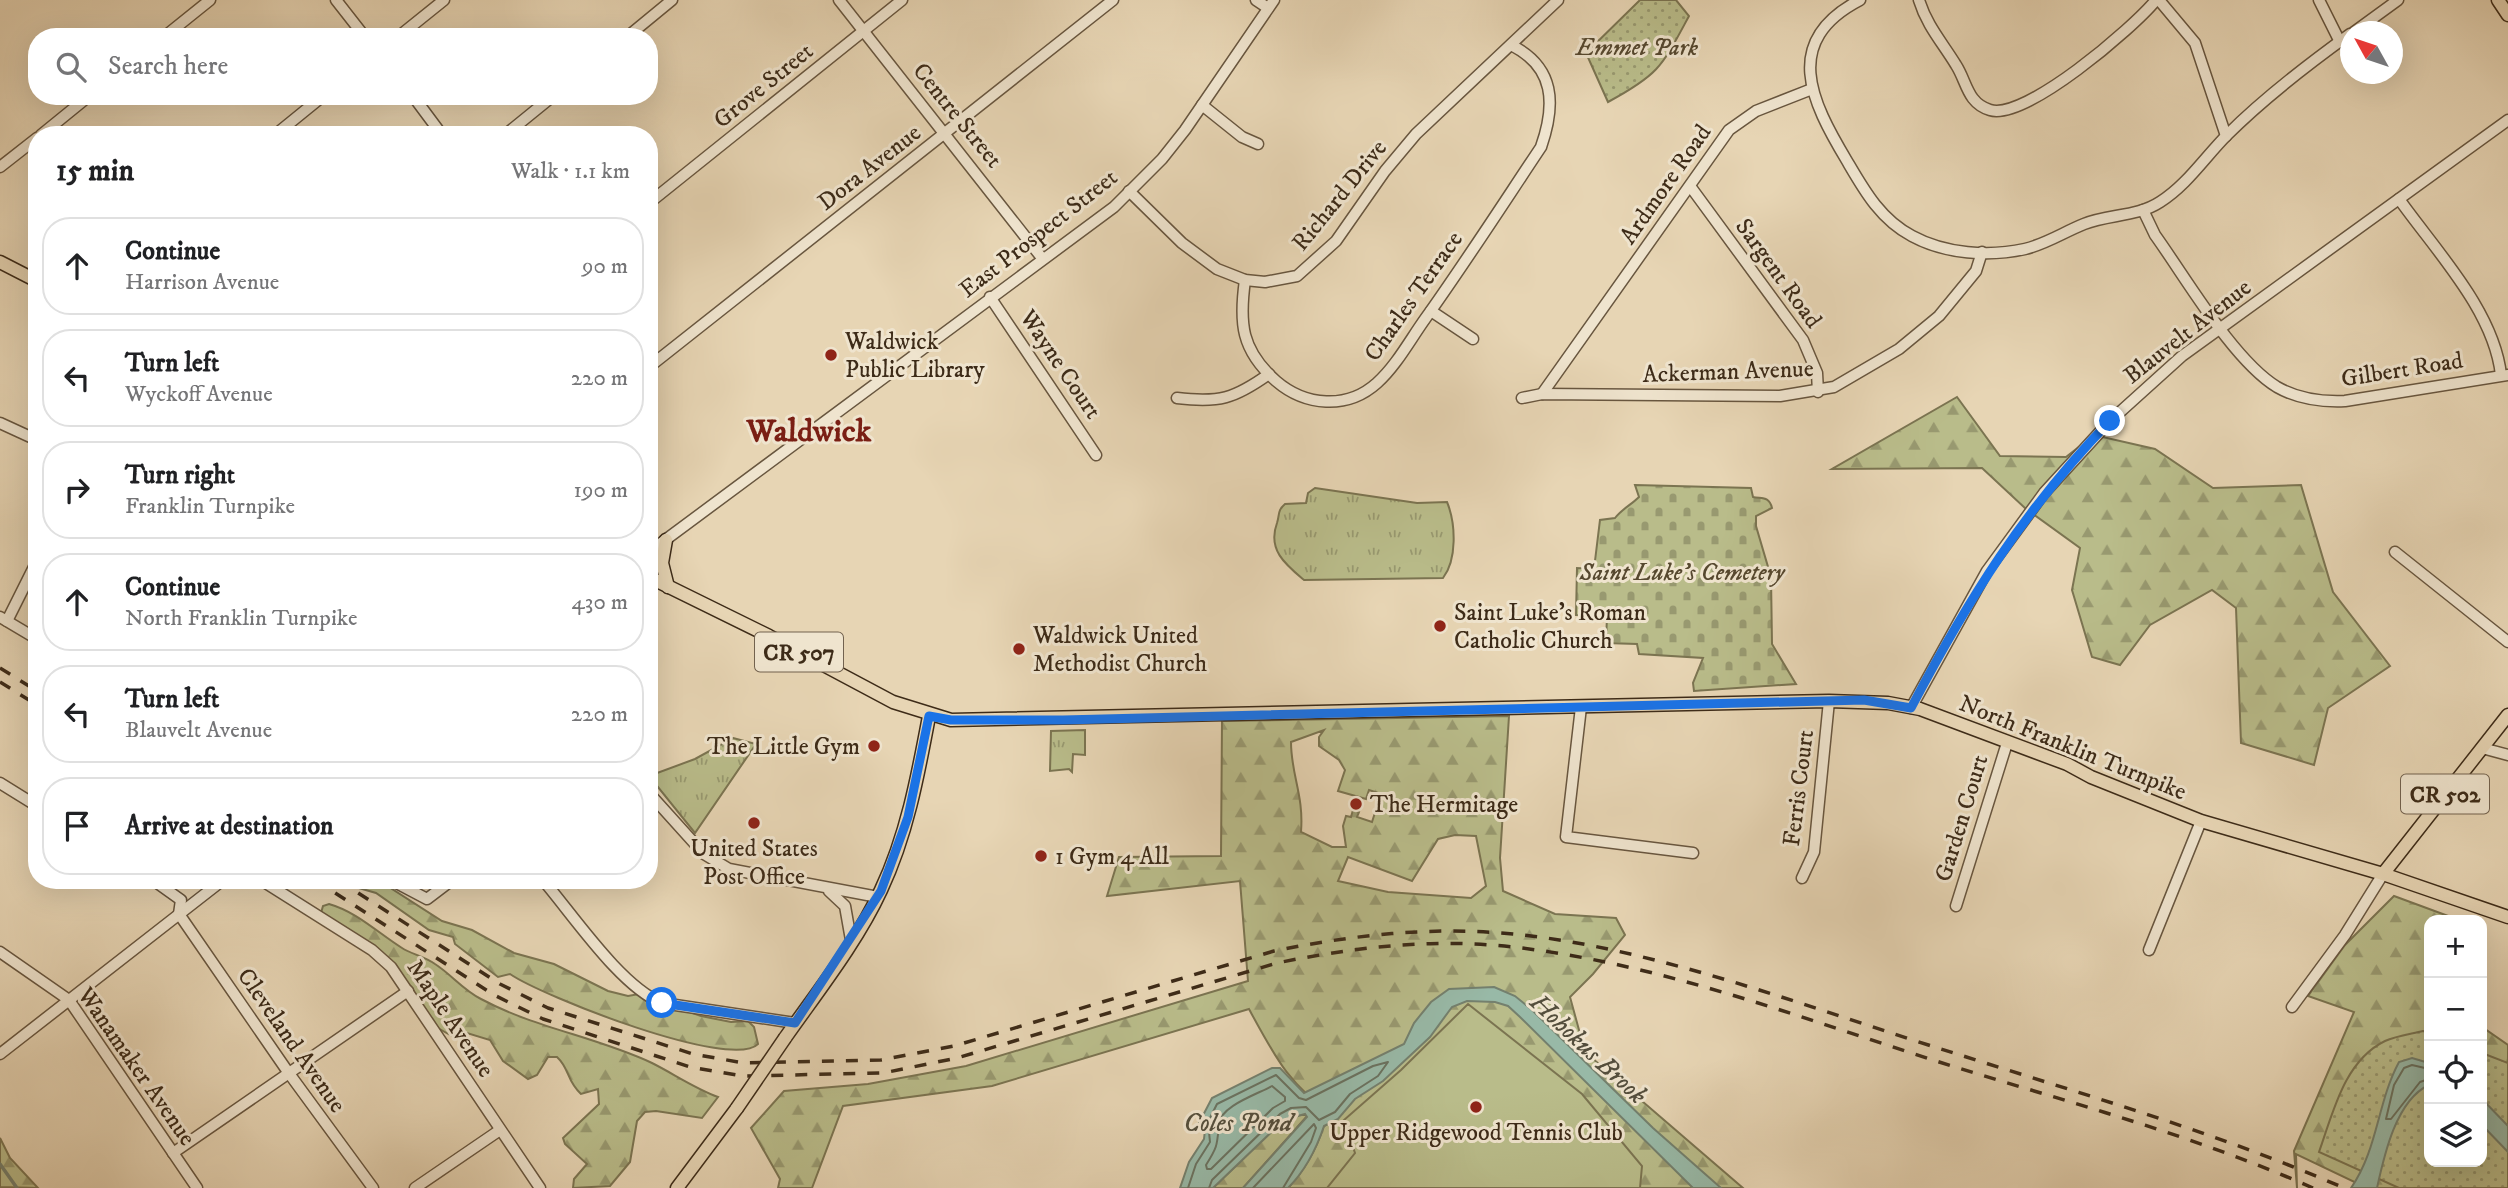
<!DOCTYPE html>
<meta charset="utf-8">
<style>
:root{--surface:#fff;--page:#f6f6f6;--text:#202124;--muted:#757577;--line:#e0e0e0}
body{margin:0;font-family:"IM FELL DW Pica",serif;background:var(--page);color:var(--text)}
.controls{position:absolute;right:21px;bottom:21px;display:grid;overflow:hidden;border-radius:14px;box-shadow:0 7px 28px #0002}
.controls button{width:63px;height:63px;display:grid;place-items:center;padding:0;border:0;border-bottom:2px solid var(--line);background:var(--surface);color:var(--text);font:35px sans-serif}
.compass{position:absolute;left:2340px;top:21px;width:63px;height:63px;border-radius:50%;background:var(--surface);box-shadow:0 7px 28px #0002;rotate:310deg}
.stop{position:absolute;width:21px;height:21px;margin:-16px;border:5px solid #1a73e8;border-radius:50%;background:#fff}
.stop.end{background:#1a73e8;border-color:#fff;box-shadow:0 2px 7px #0008}
.list{margin:0;padding:0;list-style:none}
h2{display:flex;justify-content:space-between;align-items:center;height:91px;margin:0;padding:0 28px;font-size:30px}
h2 small{font-size:23px;font-weight:400;color:var(--muted)}
.list li{display:grid;grid-template-columns:46px 1fr auto;gap:21px;align-items:center;box-sizing:border-box;height:98px;margin:0 14px 14px;padding:0 14px;border:2px solid var(--line);border-radius:28px}
.list b{display:block;font-size:26px;white-space:nowrap}
.list p{margin:0;font-size:23px;white-space:nowrap;color:var(--muted)}
.list em{font-size:23px;font-style:normal;color:var(--muted)}
.icon{flex:none;width:38px;height:38px;fill:none;stroke:currentColor;stroke-width:2;stroke-linecap:round;stroke-linejoin:round}
.map{position:relative;flex:none;width:2508px;height:1188px;overflow:hidden}
.search{position:absolute;background:var(--surface);box-shadow:0 7px 28px #0002;left:28px;top:28px;width:630px;height:77px;display:flex;align-items:center;gap:18px;box-sizing:border-box;padding:0 24px;border-radius:28px;color:var(--muted);font-size:26px}
.panel{position:absolute;background:var(--surface);box-shadow:0 7px 28px #0002;left:28px;top:126px;width:630px;height:763px;border-radius:28px}
.map>svg:first-child{display:block}
</style>
<div class="map">
<svg width="2508" height="1188" viewBox="0 0 2508 1188">
<defs>
<pattern id="grass-tufts" width="24" height="20" patternUnits="userSpaceOnUse" patternTransform="scale(1.75)"><rect width="24" height="20" fill="#b9bc8a"/><path d="M3 7l-1-3M5 7V3M7 7l1-3M15 17l-1-3M17 17v-4M19 17l1-3" fill="none" stroke="#989970"/></pattern>
<pattern id="forest-firs" width="22" height="20" patternUnits="userSpaceOnUse" patternTransform="scale(1.75)"><rect width="22" height="20" fill="#b9bc8a"/><path d="M5 1l3.5 6h-7zM16 11l3.5 6h-7z" fill="#989970"/></pattern>
<pattern id="cemetery-stones" width="16" height="16" patternUnits="userSpaceOnUse" patternTransform="scale(1.75)"><rect width="16" height="16" fill="#b9bc8a"/><path d="M2 7V4a2 2 0 0 1 4 0v3zM10 15v-3a2 2 0 0 1 4 0v3z" fill="#989970"/></pattern>
<pattern id="park-dots" width="8" height="8" patternUnits="userSpaceOnUse" patternTransform="scale(1.75)"><rect width="8" height="8" fill="#b9bc8a"/><path d="M2 2h.1M6 6h.1" fill="none" stroke="#989970" stroke-width="1.8" stroke-linecap="round"/></pattern>
</defs>
<rect width="100%" height="100%" fill="#e7d5b4"/>
<filter id="stains"><feTurbulence type="fractalNoise" baseFrequency=".00286" numOctaves="4"/><feColorMatrix values="0 0 0 0 .2 0 0 0 0 .09 0 0 0 0 .02 0 0 0 .5 -.17"/></filter>
<radialGradient id="worn" r=".72"><stop offset=".6" stop-color="#630" stop-opacity="0"/><stop offset="1" stop-color="#630" stop-opacity=".3"/></radialGradient>
<g fill="url(#grass-tufts)" stroke="#7b7451" stroke-width="2">
<path d="M 1315,488 L 1417,503 L 1447,502 C 1456,524 1457,560 1443,578 L 1304,580 C 1286,565 1267,550 1277,523 C 1280,514 1277,511 1285,504 L 1306,503 L 1308,493 Z"/>
<polygon points="1085,730 1085,755 1073,754 1072,772 1069,769 1050,771 1051,731"/>
<polygon points="733,738 756,744 695,833 649,776 695,759"/>
</g>
<g fill="url(#forest-firs)" stroke="#7b7451" stroke-width="2" fill-rule="evenodd">
<polygon points="1957,397 2000,456 2066,457 2094,435 2155,449 2213,488 2301,485 2333,592 2390,666 2328,708 2314,765 2241,743 2236,608 2212,590 2150,625 2120,665 2092,657 2072,590 2080,548 2026,509 1982,468 1832,469"/>
<path d="M 1509,716 L 1500,858 L 1503,891 L 1555,914 L 1616,918 L 1625,935 L 1593,974 L 1570,997 L 1585,1052 L 1743,1188 L 1288,1188 C 1305,1170 1316,1150 1324,1126 L 1337,1119 C 1289,1085 1276,1059 1249,1009 L 992,1086 L 843,1106 L 812,1188 L 778,1188 L 780,1179 L 751,1128 L 784,1091 L 868,1084 L 966,1066 L 1248,981 L 1240,881 L 1107,896 L 1119,857 L 1221,856 L 1222,721 ZM 1324,730 L 1319,737 L 1319,746 L 1339,760 L 1345,770 L 1338,791 L 1366,799 L 1369,790 L 1381,794 L 1372,822 L 1357,817 L 1359,812 L 1353,810 L 1351,817 L 1346,816 L 1343,826 L 1346,847 L 1332,847 L 1301,832 C 1304,795 1291,775 1291,742 ZM 1455,835 L 1476,836 L 1486,886 L 1471,898 L 1388,892 L 1338,881 L 1348,857 L 1412,881 L 1438,839 Z"/>
<path d="M 349,880 L 378,880 L 442,921 L 472,930 L 514,953 L 554,964 L 608,991 L 628,996 L 639,994 L 701,1016 L 731,1022 L 748,1021 L 754,1027 L 758,1044 C 731,1071 542,996 510,974 L 498,977 L 455,944 L 453,937 L 429,930 L 376,893 L 359,888 Z"/>
<polygon points="2394,896 2459,920 2429,920 2429,1162 2482,1162 2482,1027 2508,1045 2508,1188 2367,1188 2296,1154 2297,1188 2294,1151 2354,1012 2308,996 2345,945"/>
<path d="M 329,904 C 357,912 378,933 402,948 C 411,954 424,956 435,964 C 452,975 463,990 481,999 C 535,1028 597,1037 652,1063 C 674,1074 694,1088 718,1097 L 702,1118 L 656,1111 L 645,1112 L 637,1121 L 630,1162 L 610,1186 L 573,1188 L 574,1179 L 587,1164 L 565,1144 L 563,1138 L 599,1104 L 598,1089 L 581,1094 C 566,1080 570,1069 557,1057 L 548,1057 L 537,1075 L 528,1079 L 503,1061 L 490,1040 L 467,1033 L 452,1036 L 436,1027 L 403,978 L 321,913 L 323,906 Z"/>
<polygon points="1292,1115 1308,1115 1243,1188 1213,1188 1284,1119"/>
<polygon points="0,1138 10,1158 38,1188 0,1187"/>
</g>
<path fill="url(#cemetery-stones)" stroke="#7b7451" stroke-width="2" d="M 1635,485 L 1751,488 L 1753,497 C 1762,499 1769,496 1772,508 L 1756,516 L 1756,526 L 1771,577 L 1772,644 L 1796,684 L 1694,691 L 1693,683 L 1703,658 L 1639,654 L 1637,644 L 1606,643 L 1607,616 L 1576,615 L 1577,568 L 1594,569 L 1600,520 L 1615,518 C 1622,509 1631,505 1639,497 Z"/>
<g fill="url(#park-dots)" stroke="#7b7451" stroke-width="2">
<path d="M 1640,0 L 1676,0 L 1689,16 C 1662,66 1660,74 1608,102 L 1586,53 Z"/>
<path d="M 2423,1031 L 2429,1033 L 2429,1162 L 2482,1162 L 2482,1053 L 2508,1063 L 2508,1188 L 2399,1188 L 2319,1152 C 2333,1113 2344,1061 2385,1041 C 2396,1036 2411,1034 2423,1031 Z"/>
</g>
<polygon fill="#b9bc8a" stroke="#7b7451" stroke-width="2" points="1468,1004 1582,1094 1642,1166 1640,1188 1327,1188 1355,1153 1344,1120 1401,1070"/>
<g fill="#98b9a7" stroke="#74806e" stroke-width="2">
<path d="M 1494,987 L 1515,996 L 1532,1010 L 1653,1128 L 1721,1188 L 1693,1188 L 1520,1017 L 1508,1006 L 1495,1002 L 1467,1001 L 1452,1007 L 1430,1037 L 1383,1081 L 1355,1099 L 1338,1119 L 1324,1126 C 1316,1150 1306,1170 1288,1188 L 1243,1188 L 1307,1117 L 1305,1114 L 1284,1120 L 1213,1188 L 1180,1188 L 1189,1162 L 1204,1139 L 1205,1130 L 1198,1125 L 1212,1098 L 1272,1068 L 1280,1068 L 1304,1093 L 1404,1044 L 1414,1023 L 1431,1002 L 1449,989 Z"/>
<path d="M 2412,1058 L 2429,1063 L 2429,1085 C 2396,1100 2384,1156 2377,1188 L 2351,1188 C 2378,1149 2377,1103 2399,1062 Z"/>
<polygon points="2482,1099 2508,1126 2508,1152 2482,1125"/>
</g>
<g fill="none" stroke-linecap="round" stroke-linejoin="round">
<g stroke="#6a7260" stroke-width="2">
<polyline points="2429,1069 2412,1065 2404,1068 2394,1085 2386,1119 2391,1119 2420,1082 2429,1079"/>
<path d="M 1272,1086 L 1285,1097 L 1285,1101 L 1273,1108 L 1211,1169 L 1207,1169 L 1206,1165 C 1218,1146 1217,1145 1219,1124 C 1220,1106 1258,1094 1272,1086 Z"/>
<polyline points="1188,1188 1196,1164 1210,1142 1208,1122 1217,1104 1276,1075 1299,1098 1306,1100 1373,1066 1388,1062 1378,1076 1350,1094 1335,1112 1319,1120 1306,1107 1291,1108 1280,1114 1212,1180 1209,1188"/>
<polyline points="1253,1188 1314,1124 1316,1128 1311,1142 1283,1188"/>
</g>
<polyline stroke="#74806e" stroke-width="3.5" points="0,1164 17,1188"/>
<defs>
<g id="minor">
<polyline points="336,0 365,37"/>
<polyline points="839,0 1042,258"/>
<polyline points="1256,0 1268,8"/>
<path d="M 1860,0 C 1781,41 1811,101 1847,161 C 1864,190 1880,219 1912,236 C 1945,254 1989,257 2025,249 C 2046,244 2064,232 2084,224 C 2109,214 2137,217 2160,202 C 2187,185 2205,157 2227,135 C 2265,97 2307,65 2350,34"/>
<path d="M 1919,0 C 1927,26 1942,42 1956,65 C 1967,82 1967,103 1990,110 C 2025,121 2133,28 2156,0"/>
<polyline points="2159,0 2195,43 2226,136"/>
<polyline points="2319,0 2340,42"/>
<polyline points="2354,32 2398,0"/>
<polyline points="164,37 210,0"/>
<polyline points="398,37 444,0"/>
<polyline points="627,37 672,0"/>
<polyline points="413,96 442,135"/>
<polyline points="1202,105 1242,137 1258,144"/>
<polyline points="41,135 89,96"/>
<polyline points="275,135 323,96"/>
<polyline points="505,135 553,96"/>
<polyline points="0,167 37,138"/>
<polyline points="1690,186 1803,340 1817,373 1818,392"/>
<polyline points="1129,191 1182,243 1217,269 1245,280 1265,282 1297,276 1336,241 1385,171 1416,134 1558,0"/>
<path d="M 2399,199 C 2436,251 2494,311 2501,375"/>
<polyline points="649,203 902,0"/>
<path d="M 2143,210 L 2155,235 C 2186,278 2233,360 2277,387 C 2298,399 2322,402 2345,401 L 2508,375"/>
<path d="M 1245,280 C 1239,323 1241,350 1276,381 C 1305,406 1347,410 1377,383 C 1396,366 1410,340 1425,319 C 1465,263 1503,204 1541,147 C 1556,104 1555,67 1511,45"/>
<polyline points="990,297 1096,455"/>
<polyline points="1431,311 1473,339"/>
<polyline points="649,367 1113,0"/>
<polyline points="1542,394 1729,130 1756,111 1812,89"/>
<path d="M 1177,398 C 1219,403 1234,399 1269,374"/>
<polyline points="1522,398 1542,394 1780,396 1834,387 1899,349 1939,316 1976,271 1982,252"/>
<polyline points="0,423 37,440"/>
<polyline points="649,552 1114,207 1162,159 1185,130 1274,0"/>
<polyline points="2395,552 2508,642"/>
<polyline points="0,617 37,639"/>
<polyline points="7,621 37,561"/>
<polyline points="1581,707 1566,837 1693,853"/>
<polyline points="1911,708 1987,571 2044,493 2110,421 2182,356 2508,120"/>
<polyline points="2482,748 2508,755"/>
<polyline points="0,783 37,806"/>
<polyline points="649,793 704,854 729,869 878,897"/>
<polyline points="1802,878 1814,852 1829,701"/>
<polyline points="153,880 181,900 179,914"/>
<polyline points="261,880 372,950 391,967 540,1188"/>
<polyline points="391,880 427,899 452,880"/>
<path d="M 543,880 C 573,915 621,987 662,1003 L 795,1023"/>
<polyline points="829,891 845,906 851,940"/>
<polyline points="1956,906 2007,743"/>
<polyline points="179,914 288,1072 373,1188"/>
<polyline points="2149,950 2201,821"/>
<polyline points="0,952 69,1000 197,1188"/>
<polyline points="2292,1007 2345,935 2383,874"/>
<polyline points="0,1054 223,880"/>
<polyline points="173,1153 408,991"/>
<polyline points="415,1188 500,1130"/>
</g>
<g id="major">
<polyline points="2498,0 2508,15"/>
<polyline points="0,262 37,281"/>
<polyline points="666,540 662,563 668,587"/>
<polyline points="649,577 769,636 893,702 951,720 1829,701 1888,703 1920,709 2067,764 2091,777 2201,821 2383,874 2508,917"/>
<polyline points="2383,874 2508,715"/>
<path d="M 785,1038 C 818,991 857,942 881,890 C 907,835 918,775 929,716"/>
<polyline points="677,1188 737,1108"/>
</g>
</defs>
<use href="#minor" stroke="#68563f" stroke-width="13"/>
<use href="#major" stroke="#3d2b18" stroke-width="15"/>
<use href="#minor" stroke="#efe4ce" stroke-width="10"/>
<use href="#major" stroke="#e7d5b4" stroke-width="12"/>
<g stroke="#3d2b18" stroke-width="3.5" stroke-dasharray="12 12" stroke-linecap="butt">
<polyline points="0,668 37,691"/>
<polyline points="0,682 37,705"/>
<path d="M 315,880 L 494,995 L 543,1019 L 690,1067 L 743,1076 L 883,1073 L 957,1058 L 1277,963 C 1355,947 1434,938 1513,947 C 1665,964 1811,1022 1955,1067 C 2075,1104 2198,1137 2313,1188"/>
<path d="M 338,880 L 500,984 L 548,1008 L 693,1054 L 744,1063 L 881,1060 L 954,1046 L 1274,951 C 1353,935 1432,926 1513,934 C 1658,948 1814,1010 1954,1053 C 2085,1095 2218,1133 2344,1188"/>
</g>
<defs>
<polyline id="major-bridge" points="737,1108 785,1038"/>
</defs>
<use href="#major-bridge" stroke="#3d2b18" stroke-width="15" stroke-linecap="butt"/>
<use href="#major-bridge" stroke="#e7d5b4" stroke-width="12"/>
</g>
<g fill="none" stroke-linecap="round" stroke-linejoin="round">
<path stroke="#1a73e8" stroke-width="9" d="M 662,1003 L 795,1023 L 881,891 L 908,817 L 929,716 L 951,720 L 1063,720 L 1864,700 L 1911,708 C 1969,598 2023,511 2110,421"/>
</g>
<g fill="#8f2418" stroke="#efe4ce" stroke-width="2.5">
<circle cx="831" cy="355" r="7"/>
<circle cx="1440" cy="626" r="7"/>
<circle cx="1019" cy="649" r="7"/>
<circle cx="874" cy="746" r="7"/>
<circle cx="1356" cy="804" r="7"/>
<circle cx="754" cy="823" r="7"/>
<circle cx="1041" cy="856" r="7"/>
<circle cx="1476" cy="1107" r="7"/>
</g>
<g text-anchor="middle" stroke-width="6" stroke-linejoin="round" paint-order="stroke">
<g fill="#efe4ce" stroke="#72624f" stroke-width="2">
<rect x="755" y="632.5" width="88" height="39" rx="5"/>
<rect x="2401" y="774.5" width="88" height="39" rx="5"/>
</g>
<g font-size="23" font-weight="bold" fill="#3d2b18">
<text x="799" y="660">CR 507</text>
<text x="2445" y="802">CR 502</text>
</g>
<g font-size="24" font-style="italic" fill="#56482f" stroke="#efe4ce">
<text x="1637" y="55">Emmet Park</text>
<text x="1682" y="580">Saint Luke's Cemetery</text>
</g>
<g font-size="24" fill="#3d2b18" stroke="#efe4ce">
<text transform="translate(763 85) rotate(-39)" y="8">Grove Street</text>
<text transform="translate(958 115) rotate(51)" y="8">Centre Street</text>
<text transform="translate(869 167) rotate(-38)" y="8">Dora Avenue</text>
<text transform="translate(1665 184) rotate(-55)" y="8">Ardmore Road</text>
<text transform="translate(1339 195) rotate(-51)" y="8">Richard Drive</text>
<text transform="translate(1038 233) rotate(-38)" y="8">East Prospect Street</text>
<text transform="translate(1779 273) rotate(54)" y="8">Sargent Road</text>
<text transform="translate(1413 296) rotate(-55)" y="8">Charles Terrace</text>
<text transform="translate(2187 331) rotate(-38)" y="8">Blauvelt Avenue</text>
<text transform="translate(1061 364) rotate(56)" y="8">Wayne Court</text>
<text transform="translate(2402 369) rotate(-9)" y="8">Gilbert Road</text>
<text transform="translate(1728 371) rotate(-2)" y="8">Ackerman Avenue</text>
<text transform="translate(2073 747) rotate(22)" y="8">North Franklin Turnpike</text>
<text transform="translate(1798 788) rotate(-83)" y="8">Ferris Court</text>
<text transform="translate(1961 818) rotate(-73)" y="8">Garden Court</text>
<text transform="translate(451 1018) rotate(56)" y="8">Maple Avenue</text>
<text transform="translate(292 1040) rotate(55)" y="8">Cleveland Avenue</text>
<text transform="translate(137 1066) rotate(55)" y="8">Wanamaker Avenue</text>
</g>
<g font-size="24" fill="#3d2b18" stroke="#efe4ce" text-anchor="start">
<text x="845" y="349">Waldwick<tspan x="845" dy="28">Public Library</tspan></text>
<text x="1454" y="620">Saint Luke's Roman<tspan x="1454" dy="28">Catholic Church</tspan></text>
<text x="1033" y="643">Waldwick United<tspan x="1033" dy="28">Methodist Church</tspan></text>
<text x="860" y="754" text-anchor="end">The Little Gym</text>
<text x="1370" y="812">The Hermitage</text>
<text x="754" y="856" text-anchor="middle">United States<tspan x="754" dy="28">Post Office</tspan></text>
<text x="1055" y="864">1 Gym 4 All</text>
<text x="1476" y="1140" text-anchor="middle">Upper Ridgewood Tennis Club</text>
</g>
<g font-size="26" font-style="italic" fill="#544e3c" stroke="#efe4ce">
<text transform="translate(1589 1048) rotate(43)" y="9">Hohokus Brook</text>
<text x="1238" y="1131">Coles Pond</text>
</g>
<g font-size="32" font-weight="bold" fill="#7a1f14" stroke="#efe4ce">
<text x="809" y="441">Waldwick</text>
</g>
</g>
<rect width="100%" height="100%" filter="url(#stains)"/>
<rect width="100%" height="100%" fill="url(#worn)"/>
</svg>
<div class="controls">
<button>+</button>
<button>−</button>
<button><svg class="icon" aria-label="locate" viewBox="0 0 24 24"><circle cx="12" cy="12" r="6"/><path d="M12 2v4M12 18v4M2 12h4M18 12h4"/></svg></button>
<button><svg class="icon" aria-label="layers" viewBox="0 0 24 24"><path d="M12 4l9 5-9 5-9-5zM3 14l9 5 9-5"/></svg></button>
</div>
<svg class="compass" viewBox="-18 -18 36 36"><path d="M0-13l5 13h-10z" fill="#e53935"/><path d="M0 13l5-13h-10z" fill="#757577"/></svg>
<div class="stop" style="left:662px;top:1003px"></div>
<div class="stop end" style="left:2110px;top:421px"></div>
<div class="search"><svg class="icon" aria-label="search" viewBox="0 0 24 24"><circle cx="10" cy="10" r="6"/><path d="M15 15l6 6"/></svg>Search here</div>
<section class="panel">
<h2>15 min<small>Walk · 1.1 km</small></h2>
<ul class="list">
<li><svg class="icon" aria-label="ahead" viewBox="0 0 24 24"><path d="M12 20V5M6 11l6-6 6 6"/></svg><div><b>Continue</b><p>Harrison Avenue</p></div><em>90 m</em></li>
<li><svg class="icon" aria-label="left" viewBox="0 0 24 24"><path d="M17 20v-9H6M10 6l-5 5 5 5"/></svg><div><b>Turn left</b><p>Wyckoff Avenue</p></div><em>220 m</em></li>
<li><svg class="icon" aria-label="right" viewBox="0 0 24 24"><path d="M7 20v-9h11M14 6l5 5-5 5"/></svg><div><b>Turn right</b><p>Franklin Turnpike</p></div><em>190 m</em></li>
<li><svg class="icon" aria-label="ahead" viewBox="0 0 24 24"><path d="M12 20V5M6 11l6-6 6 6"/></svg><div><b>Continue</b><p>North Franklin Turnpike</p></div><em>430 m</em></li>
<li><svg class="icon" aria-label="left" viewBox="0 0 24 24"><path d="M17 20v-9H6M10 6l-5 5 5 5"/></svg><div><b>Turn left</b><p>Blauvelt Avenue</p></div><em>220 m</em></li>
<li><svg class="icon" aria-label="arrive" viewBox="0 0 24 24"><path d="M6 21V4h12l-3 4 3 4H6"/></svg><div><b>Arrive at destination</b></div></li>
</ul>
</section>
</div>
